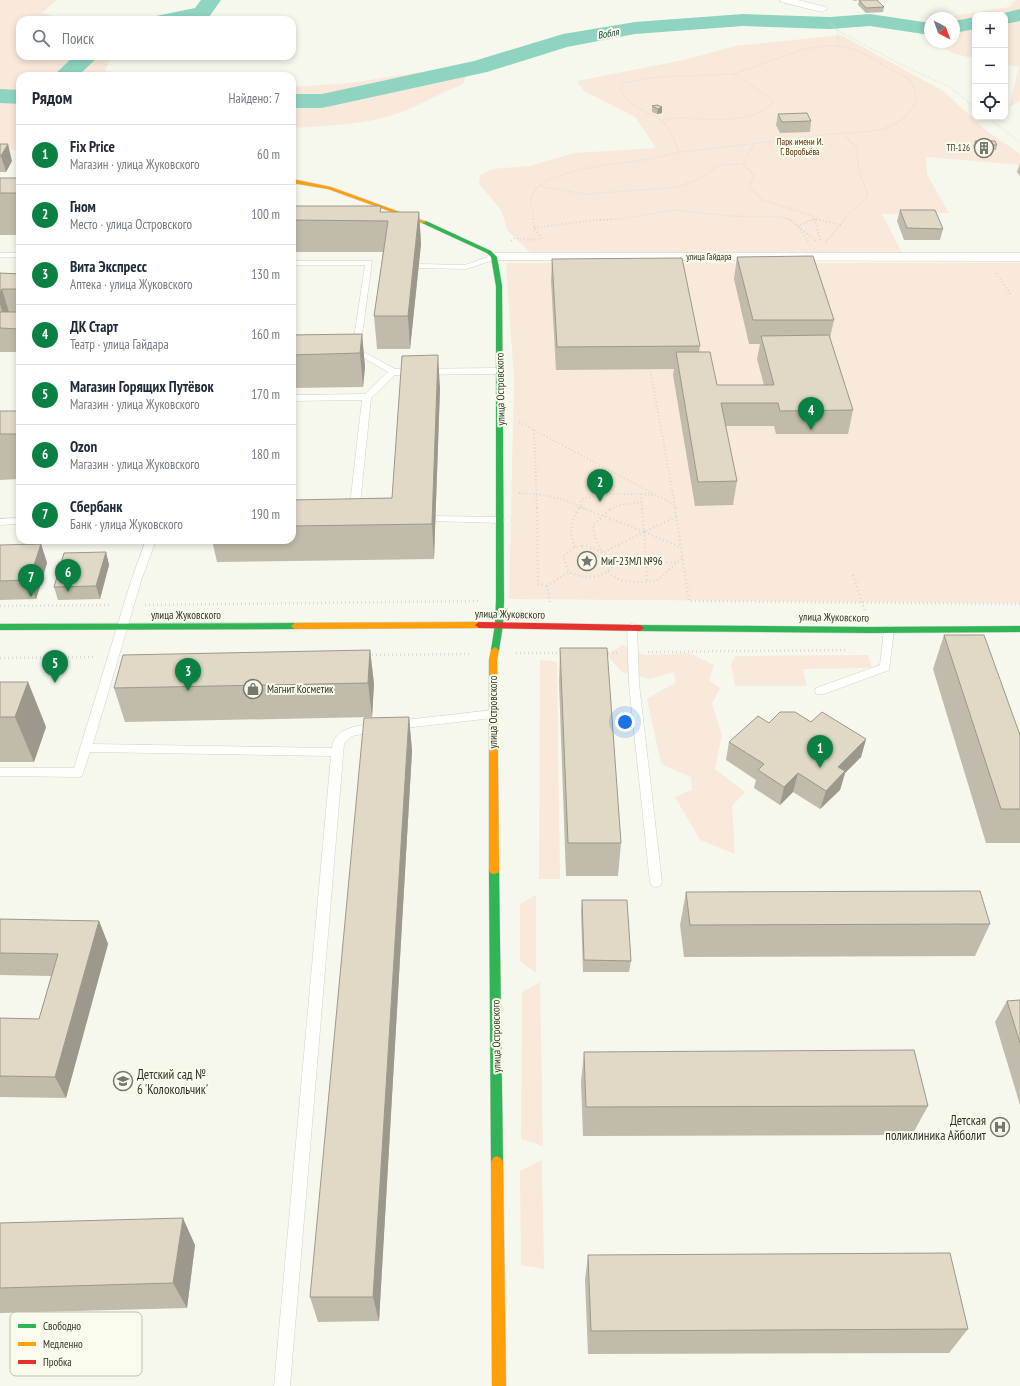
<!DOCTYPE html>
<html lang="ru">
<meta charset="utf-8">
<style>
:root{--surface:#fff;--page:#f2f2f3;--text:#1f2937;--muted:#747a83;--line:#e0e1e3;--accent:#0b8043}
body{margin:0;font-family:"PT Sans Narrow",sans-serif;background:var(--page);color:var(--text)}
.controls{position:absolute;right:12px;top:12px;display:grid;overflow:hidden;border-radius:8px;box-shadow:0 2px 6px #0003}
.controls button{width:36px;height:36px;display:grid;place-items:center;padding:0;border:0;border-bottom:1px solid var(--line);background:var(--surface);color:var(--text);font:20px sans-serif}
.compass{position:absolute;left:924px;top:12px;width:36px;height:36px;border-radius:50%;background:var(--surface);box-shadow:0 2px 6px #0003;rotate:139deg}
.you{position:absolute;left:625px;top:722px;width:14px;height:14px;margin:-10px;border:3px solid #fff;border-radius:50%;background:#1a73e8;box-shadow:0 0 0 6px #1a73e833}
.badge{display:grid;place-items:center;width:26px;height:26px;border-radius:50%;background:var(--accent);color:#fff;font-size:13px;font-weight:700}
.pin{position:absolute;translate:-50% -33px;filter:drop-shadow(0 1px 2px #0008)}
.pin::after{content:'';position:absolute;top:21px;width:14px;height:12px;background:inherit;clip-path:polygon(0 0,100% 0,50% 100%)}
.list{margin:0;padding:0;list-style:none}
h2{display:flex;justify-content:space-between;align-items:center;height:52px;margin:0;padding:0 16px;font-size:17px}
h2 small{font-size:13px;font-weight:400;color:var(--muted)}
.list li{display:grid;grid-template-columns:26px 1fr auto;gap:12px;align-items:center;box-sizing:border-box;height:60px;padding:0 16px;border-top:1px solid var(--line)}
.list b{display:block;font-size:15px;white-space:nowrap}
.list p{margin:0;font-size:13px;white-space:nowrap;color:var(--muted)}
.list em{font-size:13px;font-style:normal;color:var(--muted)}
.icon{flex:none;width:22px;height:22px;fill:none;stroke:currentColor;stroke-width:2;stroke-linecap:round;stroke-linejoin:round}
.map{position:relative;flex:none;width:1020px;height:1386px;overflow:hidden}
.search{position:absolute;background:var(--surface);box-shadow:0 2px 6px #0003;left:16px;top:16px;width:280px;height:44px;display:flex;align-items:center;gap:10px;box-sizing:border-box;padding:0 14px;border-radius:12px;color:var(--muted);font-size:15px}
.panel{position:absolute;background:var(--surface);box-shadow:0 2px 6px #0003;left:16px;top:72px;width:280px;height:472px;border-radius:12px}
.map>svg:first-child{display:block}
</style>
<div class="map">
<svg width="1020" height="1386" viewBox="0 0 1020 1386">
<rect width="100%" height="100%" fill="#f6f8ee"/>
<g fill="#f8e9db">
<polygon points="0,0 57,0 42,13 69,20 20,20 20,56 111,56 105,71 112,76 20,76 20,151 0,148"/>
<polygon points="1020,0 1020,101 1009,107 1019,67 1005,64 1005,15 975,15 975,59 956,54 931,42 954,42 954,18 939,18 1009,7 1014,1"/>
<polygon points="841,35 943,91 987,131 1020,154 1020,165 926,157 927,174 949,213 882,214 902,253 530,252 508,231 501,210 479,184 480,175 492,169 530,166 574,153 656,148 635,117 584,91 577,81 683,60 735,46"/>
<path d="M 445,68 L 466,76 L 463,84 C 438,94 416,108 390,116 C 359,125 324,126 292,128 L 292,87 L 350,83 Z"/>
<polygon points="506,263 1020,263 1020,603 509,599 514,380"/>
<polygon points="622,645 644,655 689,653 714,665 709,680 720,688 712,704 722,735 715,769 745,792 732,806 735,854 700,840 675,797 692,790 691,777 661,764 647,699 676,682 674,672 651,679 622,672 607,655"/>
<polygon points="868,655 872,668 803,669 807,686 735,686 731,664 735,656"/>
<polygon points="540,660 557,662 560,879 539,879"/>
<polygon points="536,895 536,973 520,961 520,904"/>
<polygon points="540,982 543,1146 521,1139 522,992"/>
<polygon points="542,1160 544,1269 521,1265 520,1171"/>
</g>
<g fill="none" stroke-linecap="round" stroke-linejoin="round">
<g fill="#8ed4c0" fill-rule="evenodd">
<polygon points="201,0 221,0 209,17 198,20 152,20 156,16 195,8"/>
<polygon points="1020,9 1020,21 1005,24 1005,15 996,15"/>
<polygon points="743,14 830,17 870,14 930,23 930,35 870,26 830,29 743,26 635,34 567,47 487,72 322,108 292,108 292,94 322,94 474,61 563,34 635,22"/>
<polygon points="975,17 975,29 954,33 954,21"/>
<polygon points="74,56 99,56 78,76 53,76"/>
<polygon points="0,89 20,90 20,104 0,103"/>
</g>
<defs>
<g id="lane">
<rect x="0" y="253" width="20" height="4"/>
<polygon points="494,255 498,257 497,259 466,269 419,268 415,266 419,264 465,265"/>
<polygon points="292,261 372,261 360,350 395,369 499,368 503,371 499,374 395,375 371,398 359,514 354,517 349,514 362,400 292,401 292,395 365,394 388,372 352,351 365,265 292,265"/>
<polygon points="435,516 500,517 505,520 500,523 432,521 430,519 432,517"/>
<polygon points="20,518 20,524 0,525 0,519"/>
<path d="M 146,540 L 156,540 L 141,581 L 93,744 L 332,748 C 334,726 361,726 377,723 L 381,724 L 383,727 L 381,730 L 377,731 L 352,736 L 344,744 L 290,1386 L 274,1386 L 331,756 L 90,752 L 82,776 L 78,777 L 0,776 L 0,768 L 74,768 L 131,581 Z"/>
<polygon points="632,623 637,627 639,684 662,882 660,886 656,887 652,886 650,882 629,684 627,627"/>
<polygon points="889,626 894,630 889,670 824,694 816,694 815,691 816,688 880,665 884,630"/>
<polygon points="493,710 497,711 499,714 497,717 493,718 396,729 392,728 390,725 392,722 396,721"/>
</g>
<g id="street">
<polygon points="780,0 798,0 826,7 827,9 822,12 781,2"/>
<polygon points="494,253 1020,253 1020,261 489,260 487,257 489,254"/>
</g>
<g id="fast">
<polygon points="422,221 426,221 491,251 497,257 502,286 504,601 503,625 499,650 495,653 491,650 495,625 496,601 496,286 491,257 487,253 422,223"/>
<polygon points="295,623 299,626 295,629 0,630 0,624"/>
<polygon points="640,625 870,627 1020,626 1020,632 870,633 640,631 636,628"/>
<polygon points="494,866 498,867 499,870 503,1162 501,1166 497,1168 493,1166 491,1162 489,870 490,867"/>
</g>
<g id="slow">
<polygon points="292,179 331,187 427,222 422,223 328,189 292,183"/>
<polygon points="479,622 483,625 479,628 295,629 291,626 295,623"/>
<polygon points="495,647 499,650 497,660 499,870 498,873 494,874 490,873 489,870 489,660 491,650"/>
<polygon points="497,1156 501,1158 503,1162 506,1386 492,1386 491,1162 493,1158"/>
</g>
<polygon id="jam" points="479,622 640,625 644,628 640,631 479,628 475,625"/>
</defs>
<use href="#lane" stroke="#d1d2ca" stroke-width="1"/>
<use href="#street" stroke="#d1d2ca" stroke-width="1"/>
<use href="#fast" stroke="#d1d2ca" stroke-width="1"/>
<use href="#slow" stroke="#d1d2ca" stroke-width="1"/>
<use href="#jam" stroke="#d1d2ca" stroke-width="1"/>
<g stroke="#d9d9d7" stroke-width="1.5" stroke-dasharray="0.5 1.5" stroke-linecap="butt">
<polyline points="829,22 837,30 902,65 952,88 975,108"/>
<polyline points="837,30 839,41 837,46"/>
<path d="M 832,45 L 857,50 L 908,79 C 927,100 909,118 888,127 C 869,134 851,132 831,134 C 780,140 730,147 679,152 C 675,142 671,130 663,122 C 645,107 632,113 620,88 L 622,83 L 658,77 L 734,74 L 804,49 Z"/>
<polyline points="987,117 1020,142"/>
<path d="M 661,120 C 699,113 744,132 774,101 L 735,74"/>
<path d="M 844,135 L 857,147 L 858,168 L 868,195 C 860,206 851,209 844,220"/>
<polyline points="743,164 753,145"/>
<polyline points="539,186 584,194 657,189 680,186 698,180 719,165 743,164 754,175 749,187 763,200 813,216 814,220"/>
<path d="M 534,220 C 533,214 530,202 532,196 C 541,169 619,164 643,160 C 655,158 667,155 679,152"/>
<polyline points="597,220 620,219 674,210 729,216 781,217 790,220"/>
<polyline points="811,220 820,220"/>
</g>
<g stroke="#d9d9d7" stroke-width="2" stroke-dasharray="1 2.5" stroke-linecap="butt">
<polyline points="533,219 534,228 543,240"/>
<polyline points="787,219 792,221 817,242"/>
<polyline points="814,219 821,242"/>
<polyline points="816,219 841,225"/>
<polyline points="534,228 585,221 614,219"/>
<polyline points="511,241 515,238 537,240"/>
<polyline points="808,242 798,226 813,219"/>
<polyline points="826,242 845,219"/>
<polyline points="996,273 1012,296"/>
<polyline points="651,374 675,505"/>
<polyline points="519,422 675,505 676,509"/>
<polyline points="534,430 537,509"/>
<path d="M 519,493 C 540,495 561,496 580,507 L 579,509"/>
<polyline points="641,494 654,495"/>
<polyline points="641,494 642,509"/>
<polyline points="585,509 580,507 582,499 609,494 641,494"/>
<polyline points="610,509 620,505 642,502"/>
</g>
<g stroke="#d9d9d7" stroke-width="2.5" stroke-dasharray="1 3" stroke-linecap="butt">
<polyline points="537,508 538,584 547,586"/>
<polyline points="583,508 644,532 642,508"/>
<polyline points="675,508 689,601 1020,604"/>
<polyline points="676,517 644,532 680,547"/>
<path d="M 582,546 C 596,547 606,553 613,565 C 602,580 585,579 569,572 L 563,556 L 574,548 Z"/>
<path d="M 575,547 C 568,532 571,522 579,508"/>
<polyline points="601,550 595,538 593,525 612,508"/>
<polyline points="604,552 644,532 647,581"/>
<polyline points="611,559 644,564 678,562"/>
<path d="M 608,572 C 621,585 640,582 657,581 L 682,558"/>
<polyline points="853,575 865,612"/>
<polyline points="550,602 547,586 569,572"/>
<polyline points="145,605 478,601"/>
<polyline points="0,606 112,605"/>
<polyline points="648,652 847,650"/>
<polyline points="516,653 561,653"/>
<polyline points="604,653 617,653"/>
<polyline points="368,655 471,654"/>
<polyline points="0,658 95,657"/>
</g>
<use href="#lane" fill="#fefefc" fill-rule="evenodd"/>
<use href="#street" fill="#fefefc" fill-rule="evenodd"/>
<use href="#fast" fill="#30b455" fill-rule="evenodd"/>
<use href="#slow" fill="#ff9f0a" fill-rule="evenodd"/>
<use href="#jam" fill="#e5322d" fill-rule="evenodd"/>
</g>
<g fill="#c0bbaa">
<polygon points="853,0 877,0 884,7 883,12 866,13 858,5 859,0 854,1"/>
<polygon points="657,105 662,113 657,114 652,112 652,106"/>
<polygon points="778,114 811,121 810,132 780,133 776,125"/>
<polygon points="975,141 997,145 996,150 975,150 973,146"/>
<polygon points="0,144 12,161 6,172 0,172"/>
<polygon points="1020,163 1020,176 1017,172"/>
<rect x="0" y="178" width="20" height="57"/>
<polygon points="292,206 382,212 419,212 421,244 410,349 377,349 374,316 383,252 292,252"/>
<polygon points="900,210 943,229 940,240 904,240 897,221"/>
<polygon points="737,257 834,320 830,338 853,410 848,434 776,434 774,426 725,426 737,481 733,505 695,506 673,375 674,369 556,370 551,281 552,259 700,346 699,352 717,385 764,385 757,359 760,344 749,344 734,279"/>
<polygon points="0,273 20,274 20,352 0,352"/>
<polygon points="362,334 365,367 363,387 292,388 292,335"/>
<polygon points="440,388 434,559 217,562 212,540 292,540 292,500 392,498"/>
<polygon points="0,411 20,411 20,479 0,480"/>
<polygon points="41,544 47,563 36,599 0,600 0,545"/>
<polygon points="106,552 109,565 100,599 58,600 54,587"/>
<polygon points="944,635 1020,735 1020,843 986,843 933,669"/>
<polygon points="560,648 621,843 618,876 566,876 559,682"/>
<polygon points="370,650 374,684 372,717 125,722 114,688"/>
<polygon points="0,682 28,682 46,727 34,762 0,762"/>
<polygon points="409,717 412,751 379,1321 318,1322 310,1297"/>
<polygon points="811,722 866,739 861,757 845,773 840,790 820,809 793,792 780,805 754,788 756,780 726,760 729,742 769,723"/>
<polygon points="686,892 990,924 975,956 684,957 680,925"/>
<polygon points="582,900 631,961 629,972 583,972 581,912"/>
<polygon points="0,919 99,921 108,944 66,1098 0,1097 0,1018 39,1019 51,976 0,975"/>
<polygon points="1020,1000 1020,1105 995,1022 1007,1001"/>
<polygon points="584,1052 928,1106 912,1135 583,1136 581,1082"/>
<polygon points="0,1223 195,1245 187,1308 0,1313"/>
<polygon points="588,1255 968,1329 949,1353 588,1354 585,1280"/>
</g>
<g fill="#9c988b">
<polygon points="662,107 662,113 657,114 658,109"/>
<polygon points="8,144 12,161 6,172 1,156"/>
<polygon points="419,212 421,244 410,349 408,316"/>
<polygon points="2,289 9,312 5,320 0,304 0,292"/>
<polygon points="362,334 365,367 363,387 360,353"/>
<polygon points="438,355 440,388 434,559 432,524"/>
<polygon points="41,544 47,563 36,599 29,580"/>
<polygon points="106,552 109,565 100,599 96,586"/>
<polygon points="370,650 374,684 372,717 368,683"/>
<polygon points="28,682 46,727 34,762 15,717"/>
<polygon points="409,717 412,751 379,1321 373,1297"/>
<polygon points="866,739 861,757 845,773 840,790 820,809 826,791 838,767"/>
<polygon points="798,773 793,792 780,805 784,787"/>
<polygon points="99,921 108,944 66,1098 55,1077"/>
<polygon points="183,1218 195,1245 187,1308 173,1283"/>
</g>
<g fill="#dfd9c6" stroke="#9c988b">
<polygon points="859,0 877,0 884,7 866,8"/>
<polygon points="657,105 662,107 658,109 652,106"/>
<polygon points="807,113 811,121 782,122 778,114"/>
<polygon points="975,141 995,141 997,145 977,145"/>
<polygon points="0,144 8,144 1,156 0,156"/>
<rect x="0" y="178" width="20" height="15"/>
<polygon points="292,206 381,206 380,212 419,212 408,316 374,316 388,221 292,220"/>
<polygon points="900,210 935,210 943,229 907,228"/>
<polygon points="813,256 834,320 753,320 737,257"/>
<polygon points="682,258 700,346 557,347 552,259"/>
<polygon points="0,273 20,274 20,289 2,289 0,292"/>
<polygon points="0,312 20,312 20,329 0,328"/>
<polygon points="362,334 360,353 292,355 292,335"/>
<polygon points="829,335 853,410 780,411 778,403 721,403 737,481 698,482 676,352 710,352 717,385 774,385 761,336"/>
<polygon points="438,355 432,524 292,526 292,500 392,498 402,356"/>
<rect x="0" y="411" width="20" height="23"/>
<polygon points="41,544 29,580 0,581 0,545"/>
<polygon points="106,552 96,586 54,587 64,553"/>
<polygon points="944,635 984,635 1020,735 1020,809 1001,809"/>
<polygon points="560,648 607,648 621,843 568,843"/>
<polygon points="370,650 368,683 114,688 123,655"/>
<polygon points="0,682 28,682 15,717 0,717"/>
<polygon points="780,712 795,712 811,722 822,712 866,739 838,767 845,771 826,791 798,773 784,787 758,770 764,764 729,742 758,716 769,723"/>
<polygon points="409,717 373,1297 310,1297 364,718"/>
<polygon points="980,891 990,924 690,925 686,892"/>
<polygon points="582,900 627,900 631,961 584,960"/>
<polygon points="0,919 99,921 55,1077 0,1076 0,1018 39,1019 58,954 0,953"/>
<polygon points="1020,1000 1020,1043 1007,1001"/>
<polygon points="914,1050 928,1106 586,1107 584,1052"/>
<polygon points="183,1218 173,1283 0,1288 0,1223"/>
<polygon points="950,1253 968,1329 591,1331 588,1255"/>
</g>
<defs>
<symbol id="building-ring" viewBox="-11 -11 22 22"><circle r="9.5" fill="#f9fcea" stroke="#777770" stroke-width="1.5"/><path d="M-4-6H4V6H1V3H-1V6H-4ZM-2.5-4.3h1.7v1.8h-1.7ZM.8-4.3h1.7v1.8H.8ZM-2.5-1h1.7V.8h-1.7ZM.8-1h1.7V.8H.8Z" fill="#777770"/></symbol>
<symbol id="sight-ring" viewBox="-11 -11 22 22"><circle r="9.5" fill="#f9fcea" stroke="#777770" stroke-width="1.5"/><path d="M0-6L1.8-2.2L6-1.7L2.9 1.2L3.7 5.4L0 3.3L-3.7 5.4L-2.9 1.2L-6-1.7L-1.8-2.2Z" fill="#777770"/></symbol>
<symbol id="shop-ring" viewBox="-11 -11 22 22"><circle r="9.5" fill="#f9fcea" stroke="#777770" stroke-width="1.5"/><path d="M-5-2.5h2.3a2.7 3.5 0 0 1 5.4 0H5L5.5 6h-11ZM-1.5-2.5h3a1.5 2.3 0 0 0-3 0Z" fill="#777770"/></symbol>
<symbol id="school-ring" viewBox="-11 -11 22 22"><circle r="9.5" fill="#f9fcea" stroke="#777770" stroke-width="1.5"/><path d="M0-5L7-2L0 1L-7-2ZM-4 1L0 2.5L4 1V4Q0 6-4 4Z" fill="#777770"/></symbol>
<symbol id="hospital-ring" viewBox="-11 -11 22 22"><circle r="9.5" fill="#f9fcea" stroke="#777770" stroke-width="1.5"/><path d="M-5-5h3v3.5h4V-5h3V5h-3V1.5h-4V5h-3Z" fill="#777770"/></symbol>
</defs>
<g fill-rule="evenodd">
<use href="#building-ring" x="973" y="137" width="22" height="22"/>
<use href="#sight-ring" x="576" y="550" width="22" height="22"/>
<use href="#shop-ring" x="242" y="678" width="22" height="22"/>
<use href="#school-ring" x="112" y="1070" width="22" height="22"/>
<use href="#hospital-ring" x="989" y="1116" width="22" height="22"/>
</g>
<g text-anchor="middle" stroke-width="4" stroke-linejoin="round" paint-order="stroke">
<g font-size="9" fill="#5b2d10" stroke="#f9fcea">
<text x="800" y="145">Парк имени И.<tspan x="800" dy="10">Г. Воробьёва</tspan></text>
</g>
<g font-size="9" fill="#32322c" stroke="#f9fcea" text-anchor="end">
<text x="970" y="151">ТП-126</text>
</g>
<g font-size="9" fill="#32322c" stroke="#f9fcea">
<text x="709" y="260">улица Гайдара</text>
</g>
<g font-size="10" font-style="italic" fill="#0f3d32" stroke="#f9fcea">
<text transform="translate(608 33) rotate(-10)" y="4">Вобля</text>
</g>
<g font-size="11" fill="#32322c" stroke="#f9fcea">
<text transform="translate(500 389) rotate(-91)" y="4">улица Островского</text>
<text transform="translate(510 614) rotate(1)" y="4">улица Жуковского</text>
<text x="186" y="619">улица Жуковского</text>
<text transform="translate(834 617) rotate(1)" y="4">улица Жуковского</text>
<text transform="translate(493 712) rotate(-90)" y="4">улица Островского</text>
<text transform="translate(496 1036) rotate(-91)" y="4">улица Островского</text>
</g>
<g font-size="11" fill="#32322c" stroke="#f9fcea" text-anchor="start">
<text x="601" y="565">МиГ-23МЛ №96</text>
<text x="267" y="693">Магнит Косметик</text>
</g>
<g font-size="13" fill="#32322c" stroke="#f9fcea" text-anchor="start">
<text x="137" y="1079">Детский сад №<tspan x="137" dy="15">6 'Колокольчик'</tspan></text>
<text x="986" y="1125" text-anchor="end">Детская<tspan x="986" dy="15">поликлиника Айболит</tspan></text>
</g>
</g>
<rect x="10" y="1312" width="132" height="64" rx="6" fill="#f9fcea" stroke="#bdbfb1" stroke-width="1"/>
<rect x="18" y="1324" width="18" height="4" fill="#30b455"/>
<rect x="18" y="1342" width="18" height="4" fill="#ff9f0a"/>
<rect x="18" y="1360" width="18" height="4" fill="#e5322d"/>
<g font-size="11" fill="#32322c">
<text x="43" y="1330">Свободно</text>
<text x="43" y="1348">Медленно</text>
<text x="43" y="1366">Пробка</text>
</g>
</svg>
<div class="controls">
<button>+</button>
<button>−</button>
<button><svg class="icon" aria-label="locate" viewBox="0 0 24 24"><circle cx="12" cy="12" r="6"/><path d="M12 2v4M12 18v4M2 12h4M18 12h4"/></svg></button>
</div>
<svg class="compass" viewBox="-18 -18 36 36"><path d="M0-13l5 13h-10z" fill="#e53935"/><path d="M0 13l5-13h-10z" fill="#747a83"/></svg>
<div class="you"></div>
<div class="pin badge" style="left:820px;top:768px">1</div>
<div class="pin badge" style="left:600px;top:502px">2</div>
<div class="pin badge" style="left:188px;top:691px">3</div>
<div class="pin badge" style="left:811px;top:430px">4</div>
<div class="pin badge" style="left:55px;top:683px">5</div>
<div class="pin badge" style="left:68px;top:592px">6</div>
<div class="pin badge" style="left:31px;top:597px">7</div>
<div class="search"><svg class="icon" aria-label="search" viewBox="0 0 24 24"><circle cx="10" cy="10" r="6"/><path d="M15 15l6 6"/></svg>Поиск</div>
<section class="panel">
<h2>Рядом<small>Найдено: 7</small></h2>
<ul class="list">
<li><span class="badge">1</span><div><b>Fix Price</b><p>Магазин · улица Жуковского</p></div><em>60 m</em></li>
<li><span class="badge">2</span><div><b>Гном</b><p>Место · улица Островского</p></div><em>100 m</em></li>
<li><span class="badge">3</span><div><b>Вита Экспресс</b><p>Аптека · улица Жуковского</p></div><em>130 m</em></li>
<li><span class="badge">4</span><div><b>ДК Старт</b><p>Театр · улица Гайдара</p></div><em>160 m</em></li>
<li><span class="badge">5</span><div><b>Магазин Горящих Путёвок</b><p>Магазин · улица Жуковского</p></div><em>170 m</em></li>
<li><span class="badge">6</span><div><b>Ozon</b><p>Магазин · улица Жуковского</p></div><em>180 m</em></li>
<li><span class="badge">7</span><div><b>Сбербанк</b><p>Банк · улица Жуковского</p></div><em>190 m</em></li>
</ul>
</section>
</div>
